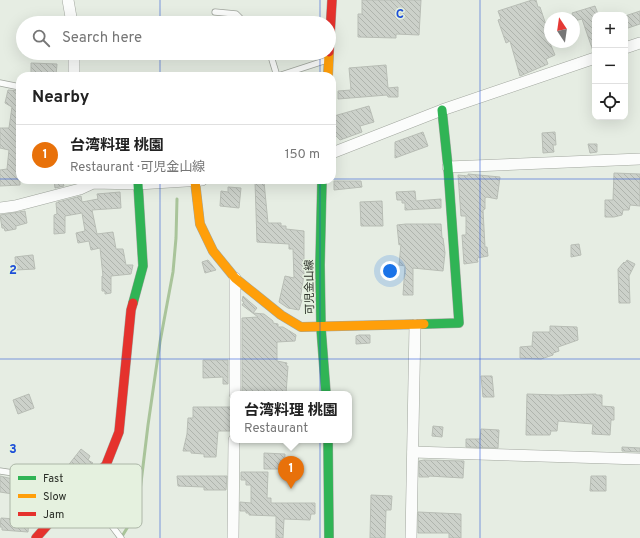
<!DOCTYPE html>
<meta charset="utf-8">
<style>
:root{--surface:#fff;--page:#f6f6f6;--text:#222;--muted:#767676;--line:#e0e0e0;--accent:#0b8043}
body{margin:0;font-family:Overpass,"Noto Sans JP",sans-serif;background:var(--page);color:var(--text)}
.controls{position:absolute;right:12px;top:12px;display:grid;overflow:hidden;border-radius:8px;box-shadow:0 4px 16px #0002}
.controls button{width:36px;height:36px;display:grid;place-items:center;padding:0;border:0;border-bottom:1px solid var(--line);background:var(--surface);color:var(--text);font:20px sans-serif}
.compass{position:absolute;left:544px;top:12px;width:36px;height:36px;border-radius:50%;background:var(--surface);box-shadow:0 4px 16px #0002;rotate:347deg}
.you{position:absolute;left:390px;top:271px;width:14px;height:14px;margin:-10px;border:3px solid #fff;border-radius:50%;background:#1a73e8;box-shadow:0 0 0 6px #1a73e833}
.badge{display:grid;place-items:center;width:26px;height:26px;border-radius:50%;background:var(--accent);color:#fff;font-size:13px;font-weight:700}
.pin{position:absolute;translate:-50% -33px;filter:drop-shadow(0 1px 2px #0008)}
.pin::after{content:'';position:absolute;top:21px;width:14px;height:12px;background:inherit;clip-path:polygon(0 0,100% 0,50% 100%)}
.popup{position:absolute;left:230px;top:391px;width:122px;height:52px;box-sizing:border-box;display:grid;place-content:center;border-radius:8px;background:var(--surface);filter:drop-shadow(0 1px 3px #0005);font-size:13px;white-space:nowrap;color:var(--muted)}
.popup b{font-size:15px;color:var(--text)}
.popup::after{content:'';position:absolute;left:50%;top:100%;margin-left:-8px;border:8px solid transparent;border-top-color:var(--surface)}
.list{margin:0;padding:0;list-style:none}
h2{display:flex;justify-content:space-between;align-items:center;height:52px;margin:0;padding:0 16px;font-size:17px}
h2 small{font-size:13px;font-weight:400;color:var(--muted)}
.list li{display:grid;grid-template-columns:26px 1fr auto;gap:12px;align-items:center;box-sizing:border-box;height:60px;padding:0 16px;border-top:1px solid var(--line)}
.list b{display:block;font-size:15px;white-space:nowrap}
.list p{margin:0;font-size:13px;white-space:nowrap;color:var(--muted)}
.list em{font-size:13px;font-style:normal;color:var(--muted)}
.icon{flex:none;width:22px;height:22px;fill:none;stroke:currentColor;stroke-width:2;stroke-linecap:round;stroke-linejoin:round}
.map{position:relative;flex:none;width:640px;height:538px;overflow:hidden}
.search{position:absolute;background:var(--surface);box-shadow:0 4px 16px #0002;left:16px;top:16px;width:320px;height:44px;display:flex;align-items:center;gap:10px;box-sizing:border-box;padding:0 14px;border-radius:22px;color:var(--muted);font-size:15px}
.panel{position:absolute;background:var(--surface);box-shadow:0 4px 16px #0002;left:16px;top:72px;width:320px;height:112px;border-radius:12px}
.map>svg:first-child{display:block}
</style>
<div class="map">
<svg width="640" height="538" viewBox="0 0 640 538">
<defs>
<pattern id="building-back-hatch" width="6" height="6" patternUnits="userSpaceOnUse"><rect width="6" height="6" fill="#ccd1ca"/><path d="M-1 5l2 2M0 0l6 6M5-1l2 2" fill="none" stroke="#afb4ad"/></pattern>
</defs>
<rect width="100%" height="100%" fill="#e6ede3"/>
<g fill="none" stroke-linecap="round" stroke-linejoin="round">
<polyline stroke="#a9c49a" stroke-width="3" points="121,538 135,515 140,491 148,425 160,342 173,272 176,238 177,199"/>
</g>
<g fill="url(#building-back-hatch)" stroke="#b8bdb5">
<polygon points="362,0 421,0 419,35 396,34 396,38 358,37 358,14 362,14"/>
<polygon points="532,0 536,0 538,7 540,7 547,28 545,28 545,31 555,55 546,59 548,64 520,76 510,41 506,43 498,20 501,19 498,11"/>
<polygon points="595,6 598,14 595,14 595,51 593,51 582,19 574,21 572,13"/>
<polygon points="640,11 640,24 625,29 625,16"/>
<polygon points="31,63 57,64 56,76 31,76"/>
<polygon points="386,65 388,88 398,87 398,97 388,97 387,95 338,99 338,91 351,90 349,68"/>
<polygon points="8,90 20,91 20,185 0,186 0,170 7,169 9,150 0,148 0,128 9,128 12,107 5,103"/>
<polygon points="369,106 374,122 360,126 362,132 340,140 334,134 334,116"/>
<polygon points="423,132 428,146 395,158 395,142"/>
<polygon points="555,132 556,145 553,145 554,152 543,153 542,133"/>
<polygon points="588,144 597,144 597,152 590,153"/>
<polygon points="614,173 640,174 640,206 630,205 629,210 623,210 622,215 614,217 605,217 605,200 613,200"/>
<polygon points="468,174 500,177 497,199 487,197 485,198 485,209 483,210 485,247 487,247 488,256 477,258 478,262 464,264 462,235 466,235 466,216 461,216 458,175 468,176"/>
<polygon points="54,180 62,180 64,186 55,188"/>
<polygon points="334,181 361,181 362,187 334,190"/>
<polygon points="255,182 264,182 268,223 281,223 281,226 286,226 286,229 304,231 304,275 300,300 302,300 299,310 288,308 279,302 285,276 294,278 293,249 289,249 289,244 257,242"/>
<polygon points="228,187 241,188 239,208 220,206 221,191 228,192"/>
<polygon points="415,191 416,201 441,199 441,208 405,210 405,203 402,203 402,200 397,200 396,192"/>
<polygon points="120,192 121,208 92,210 97,234 113,232 116,249 123,249 126,265 133,265 131,274 111,276 111,293 105,294 105,291 102,291 102,276 103,276 100,248 91,250 89,241 78,243 76,233 85,231 82,213 65,216 65,233 54,234 54,215 57,214 56,203 58,202 81,196 82,202 98,199 97,194"/>
<polygon points="382,201 383,226 361,226 360,202"/>
<polygon points="25,211 27,223 16,226 16,229 5,231 4,228 2,228 0,215"/>
<polygon points="406,224 441,224 442,238 443,238 445,253 443,271 413,268 413,295 403,295 405,266 399,265 401,244 399,245 397,225"/>
<polygon points="579,244 581,255 571,257 571,245"/>
<polygon points="32,255 33,255 35,269 16,270 15,257"/>
<polygon points="208,260 216,270 205,273 202,262"/>
<polygon points="627,260 635,264 629,276 630,303 619,303 618,269 624,262 625,263"/>
<polygon points="243,296 257,308 253,313 264,314 273,321 273,323 278,324 278,327 283,327 296,335 295,341 277,342 277,361 287,363 286,366 288,366 286,394 242,394 242,318 258,317 242,305 244,302 242,301"/>
<polygon points="550,326 577,327 578,340 558,347 559,351 553,353 553,355 541,359 520,358 520,347 532,346 533,332 550,332"/>
<polygon points="359,335 370,335 370,343 356,344 356,336"/>
<polygon points="203,360 228,360 228,384 223,384 223,377 203,378"/>
<polygon points="481,376 492,376 494,397 483,397"/>
<polygon points="29,394 34,408 18,414 13,400"/>
<polygon points="527,394 558,395 596,394 596,395 602,395 602,406 614,407 614,420 611,420 610,435 592,434 593,424 558,421 557,431 551,431 550,435 526,435"/>
<polygon points="193,407 231,407 230,431 218,431 216,457 204,457 204,454 191,453 191,451 183,451 187,434 188,418 193,418"/>
<polygon points="433,426 443,427 442,437 432,436"/>
<polygon points="481,429 499,430 498,448 466,447 466,439 480,439"/>
<polygon points="622,447 640,448 640,452 622,451"/>
<polygon points="81,449 90,456 88,460 93,463 75,480 63,472"/>
<polygon points="264,453 285,454 284,469 264,469"/>
<polygon points="424,460 464,461 463,478 429,476 429,477 419,477 419,461"/>
<polygon points="241,472 268,472 267,498 271,498 271,503 315,503 315,514 311,514 310,520 284,519 283,538 276,538 276,516 249,515 249,513 246,513 246,511 240,511 240,502 251,503 251,485 246,485 246,480 241,480"/>
<polygon points="0,476 17,480 18,479 36,482 36,484 47,485 46,495 34,493 34,496 32,496 32,497 0,492"/>
<polygon points="177,476 227,476 226,490 204,490 204,487 178,486"/>
<polygon points="591,476 606,476 606,491 590,491"/>
<polygon points="371,495 392,496 391,510 386,510 385,538 370,538"/>
<polygon points="418,512 461,514 461,538 449,538 449,533 418,533"/>
<polygon points="1,518 29,520 28,532 2,530 2,527 0,527"/>
</g>
<g fill="none" stroke-linecap="round" stroke-linejoin="round">
<defs>
<g id="lane">
<polyline points="215,12 236,14 245,23"/>
<polyline points="270,53 277,76"/>
<polyline points="278,76 327,60"/>
<polyline points="0,83 20,87"/>
<polyline points="0,471 54,479 109,522 121,538"/>
</g>
<g id="street">
<polyline points="68,0 72,23"/>
<polyline points="625,48 640,43"/>
<polyline points="74,53 74,76"/>
<polyline points="332,153 442,110 595,58"/>
<polyline points="448,167 640,159"/>
<polyline points="0,208 15,206 80,189 93,183 138,184 202,180"/>
<polyline points="235,394 235,278"/>
<polyline points="413,452 640,459"/>
<polyline points="233,538 234,440"/>
<polyline points="411,538 415,325"/>
</g>
<g id="fast">
<polyline points="322,180 320,265 321,328 326,394"/>
<polyline points="133,303 143,266 138,184"/>
<polyline points="424,324 459,323 448,167 442,110"/>
<polyline points="328,440 329,538"/>
</g>
<g id="slow">
<polyline points="328,76 329,53"/>
<polyline points="195,181 200,224 213,251 235,278 281,315 301,327 424,324"/>
</g>
<g id="jam">
<polyline points="329,52 332,0"/>
<polyline points="36,538 74,495 106,465 119,432 131,310 133,303"/>
</g>
</defs>
<use href="#lane" stroke="#a1a69e" stroke-width="7"/>
<use href="#street" stroke="#a1a69e" stroke-width="12"/>
<use href="#fast" stroke="#a1a69e" stroke-width="10"/>
<use href="#slow" stroke="#a1a69e" stroke-width="10"/>
<use href="#jam" stroke="#a1a69e" stroke-width="10"/>
<use href="#lane" stroke="#fbfcfb" stroke-width="5.5"/>
<use href="#street" stroke="#fbfcfb" stroke-width="11"/>
<use href="#fast" stroke="#30b455" stroke-width="9"/>
<use href="#slow" stroke="#ff9f0a" stroke-width="9"/>
<use href="#jam" stroke="#e5322d" stroke-width="9"/>
</g>
<path fill="none" stroke="#1d4ed8" stroke-width="1" stroke-opacity="0.55" d="M 160,0 L 160,23M 320,0 L 320,23M 480,0 L 480,538M 160,53 L 160,76M 320,53 L 320,76M 0,179 L 20,179M 332,179 L 640,179M 160,180 L 160,538M 320,180 L 320,538M 0,359 L 640,359"/>
<g text-anchor="middle" stroke-width="3" stroke-linejoin="round" paint-order="stroke">
<g font-size="11" fill="#282c25" stroke="#e5f1df">
<text transform="translate(309 287) rotate(-91)" y="4">可児金山線</text>
</g>
</g>
<rect x="10" y="464" width="132" height="64" rx="6" fill="#e5f1df" stroke="#acb6a7" stroke-width="1"/>
<rect x="18" y="476" width="18" height="4" fill="#30b455"/>
<rect x="18" y="494" width="18" height="4" fill="#ff9f0a"/>
<rect x="18" y="512" width="18" height="4" fill="#e5322d"/>
<g font-size="11" fill="#282c25">
<text x="43" y="482">Fast</text>
<text x="43" y="500">Slow</text>
<text x="43" y="518">Jam</text>
</g>
<g font-size="13" text-anchor="middle" font-weight="bold" fill="#1d4ed8" stroke="#e5f1df" stroke-width="3" stroke-linejoin="round" paint-order="stroke">
<text x="400" y="18">C</text>
<text x="13" y="274">2</text>
<text x="13" y="453">3</text>
</g>
</svg>
<div class="controls">
<button>+</button>
<button>−</button>
<button><svg class="icon" aria-label="locate" viewBox="0 0 24 24"><circle cx="12" cy="12" r="6"/><path d="M12 2v4M12 18v4M2 12h4M18 12h4"/></svg></button>
</div>
<svg class="compass" viewBox="-18 -18 36 36"><path d="M0-13l5 13h-10z" fill="#e53935"/><path d="M0 13l5-13h-10z" fill="#767676"/></svg>
<div class="you"></div>
<div class="pin badge" style="left:291px;top:489px;background:#e8710a">1</div>
<div class="popup"><b>台湾料理 桃園</b>Restaurant</div>
<div class="search"><svg class="icon" aria-label="search" viewBox="0 0 24 24"><circle cx="10" cy="10" r="6"/><path d="M15 15l6 6"/></svg>Search here</div>
<section class="panel">
<h2>Nearby<small></small></h2>
<ul class="list">
<li><span class="badge" style="background:#e8710a">1</span><div><b>台湾料理 桃園</b><p>Restaurant · 可児金山線</p></div><em>150 m</em></li>
</ul>
</section>
</div>
